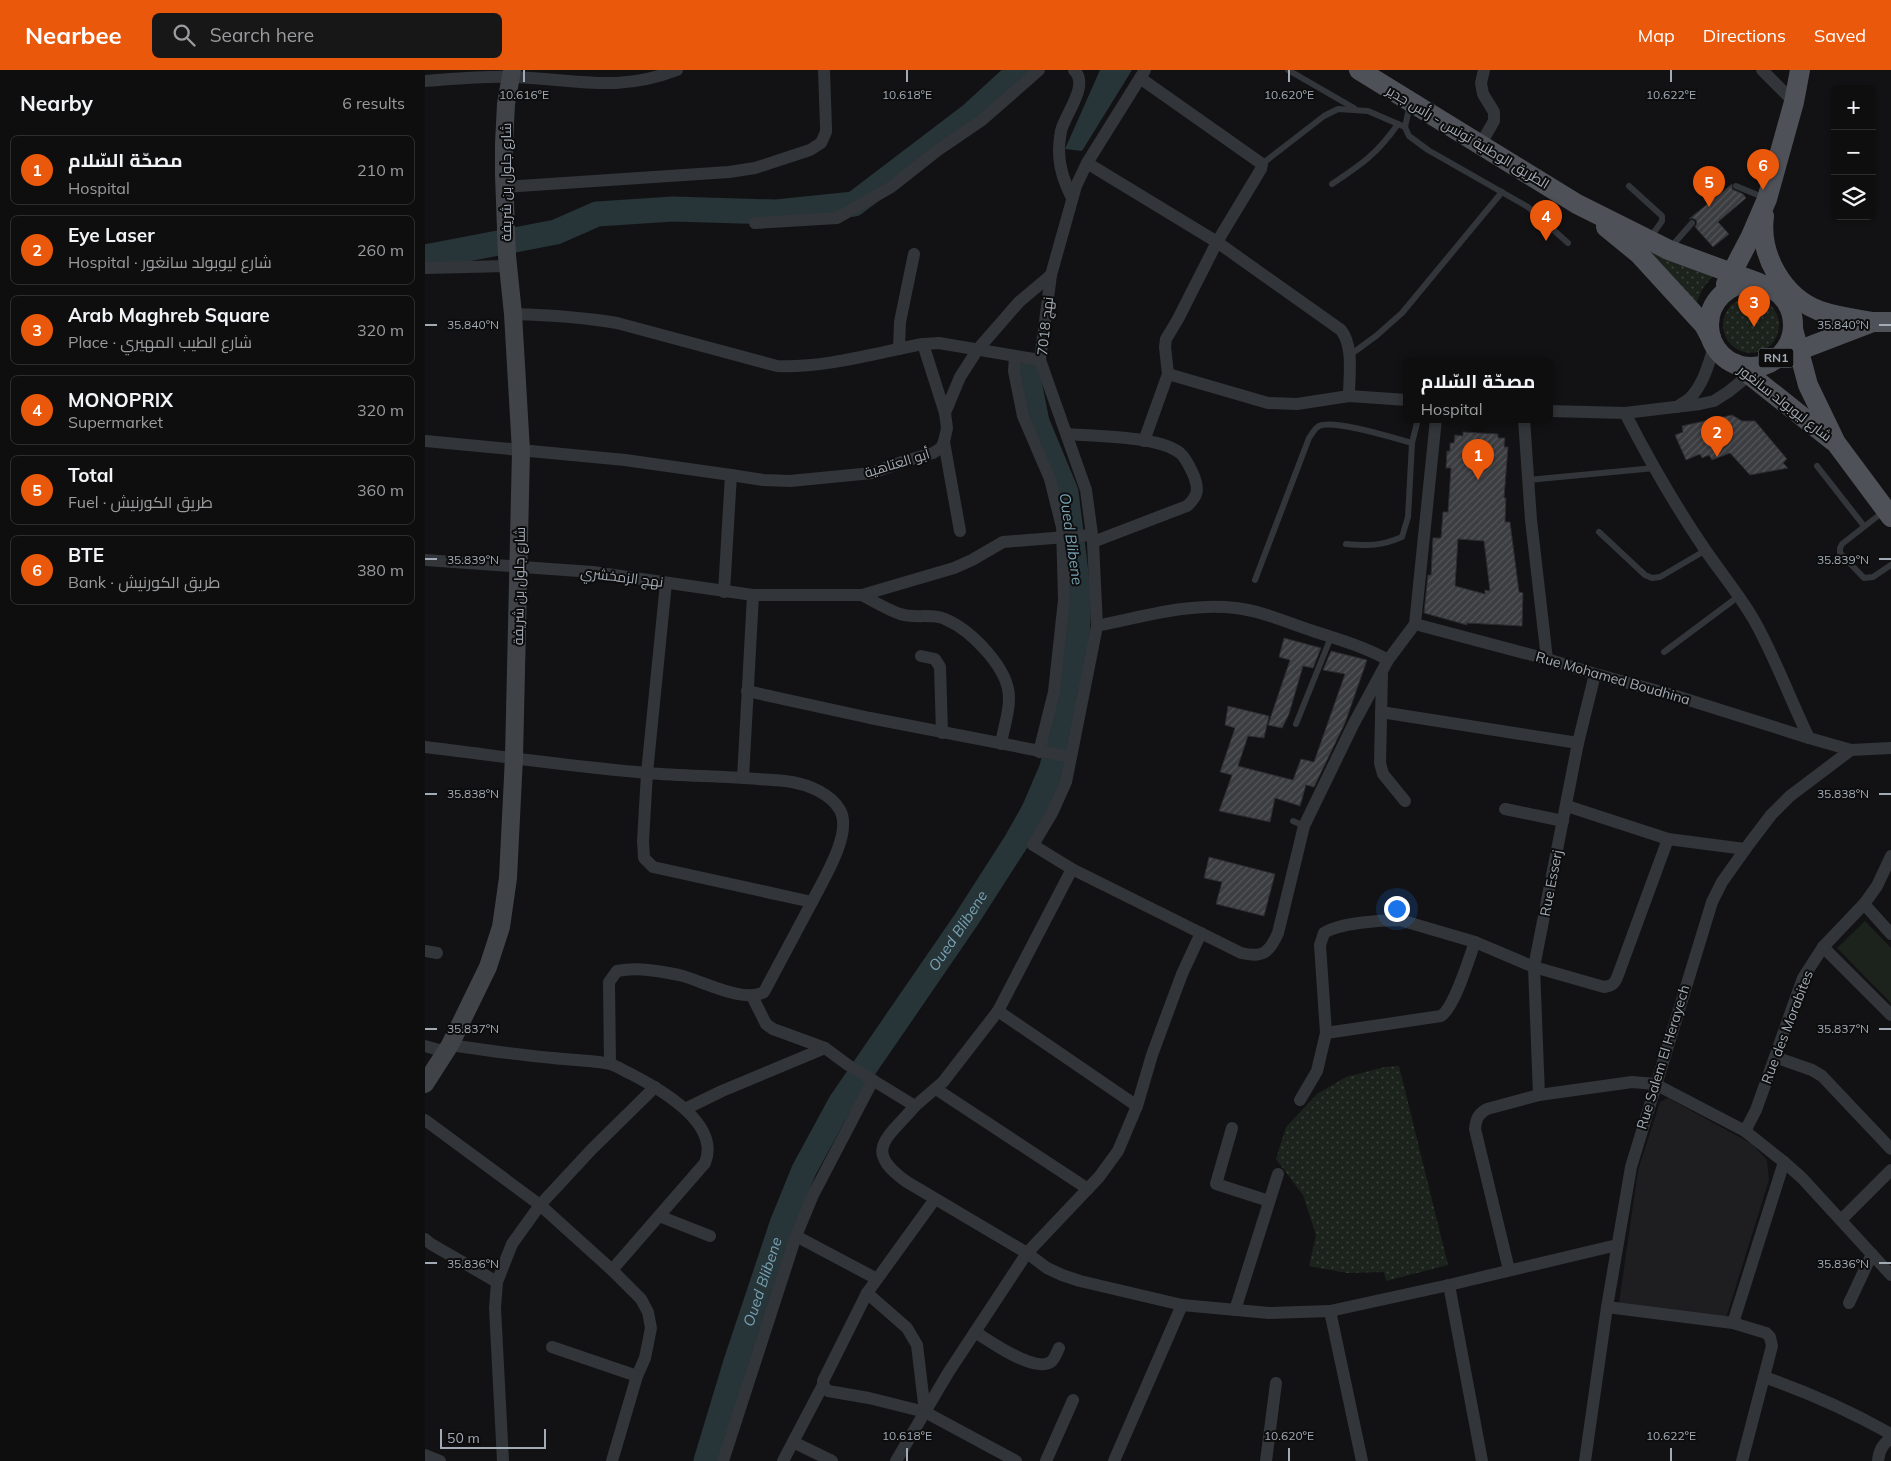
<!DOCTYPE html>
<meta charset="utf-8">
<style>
:root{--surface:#0e0e0f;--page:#171718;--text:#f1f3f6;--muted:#9b9c9e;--line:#2e2e2f;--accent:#ea580c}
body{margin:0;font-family:Mulish,Cairo,sans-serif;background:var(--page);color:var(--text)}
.controls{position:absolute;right:15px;top:15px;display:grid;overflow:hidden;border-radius:8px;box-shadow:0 1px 4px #0004}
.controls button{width:45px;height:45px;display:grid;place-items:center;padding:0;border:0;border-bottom:1px solid var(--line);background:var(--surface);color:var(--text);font:25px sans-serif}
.scale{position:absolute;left:15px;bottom:12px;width:106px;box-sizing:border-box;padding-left:5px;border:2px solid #a2abb5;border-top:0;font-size:14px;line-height:18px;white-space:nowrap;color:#a2abb5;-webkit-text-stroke:4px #0d0d0e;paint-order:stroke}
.you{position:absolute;left:971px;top:838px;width:18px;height:18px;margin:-12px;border:4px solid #fff;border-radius:50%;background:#1a73e8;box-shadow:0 0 0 8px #1a73e833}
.badge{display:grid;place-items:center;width:32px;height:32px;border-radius:50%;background:var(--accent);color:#fff;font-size:16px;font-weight:700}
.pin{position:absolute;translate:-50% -41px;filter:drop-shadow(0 1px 2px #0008)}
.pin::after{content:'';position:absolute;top:26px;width:18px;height:15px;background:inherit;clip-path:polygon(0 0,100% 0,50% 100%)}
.popup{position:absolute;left:978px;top:288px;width:150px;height:65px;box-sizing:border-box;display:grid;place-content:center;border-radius:8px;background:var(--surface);filter:drop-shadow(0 1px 4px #0005);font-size:16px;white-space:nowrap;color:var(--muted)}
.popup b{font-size:19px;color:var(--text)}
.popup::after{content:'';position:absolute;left:50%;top:100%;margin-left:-10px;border:10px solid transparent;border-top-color:var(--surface)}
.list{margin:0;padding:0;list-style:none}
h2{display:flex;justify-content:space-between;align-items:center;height:65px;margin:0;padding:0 20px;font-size:21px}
h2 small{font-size:16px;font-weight:400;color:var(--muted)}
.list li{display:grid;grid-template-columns:32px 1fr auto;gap:15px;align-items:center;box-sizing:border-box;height:70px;margin:0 10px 10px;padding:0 10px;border:1px solid var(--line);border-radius:8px}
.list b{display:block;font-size:19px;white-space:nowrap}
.list p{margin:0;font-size:16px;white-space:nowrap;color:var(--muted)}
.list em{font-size:16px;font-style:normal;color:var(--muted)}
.icon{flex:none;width:28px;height:28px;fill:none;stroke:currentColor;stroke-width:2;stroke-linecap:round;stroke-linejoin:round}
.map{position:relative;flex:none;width:1466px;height:1391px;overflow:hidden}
header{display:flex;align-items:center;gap:30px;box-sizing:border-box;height:70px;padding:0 25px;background:var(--accent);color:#fff}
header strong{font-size:24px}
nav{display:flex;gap:28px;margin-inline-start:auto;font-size:18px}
.search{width:350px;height:45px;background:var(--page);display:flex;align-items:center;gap:12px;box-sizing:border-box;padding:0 18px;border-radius:8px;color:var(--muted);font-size:19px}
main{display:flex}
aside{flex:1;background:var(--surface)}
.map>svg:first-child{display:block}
</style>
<header>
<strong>Nearbee</strong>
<div class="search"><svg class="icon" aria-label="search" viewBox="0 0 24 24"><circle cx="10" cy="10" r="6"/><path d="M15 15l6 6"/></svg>Search here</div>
<nav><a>Map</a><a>Directions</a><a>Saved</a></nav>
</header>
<main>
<aside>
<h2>Nearby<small>6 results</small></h2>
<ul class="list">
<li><span class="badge">1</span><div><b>مصحّة السّلام</b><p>Hospital</p></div><em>210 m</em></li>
<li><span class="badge">2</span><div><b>Eye Laser</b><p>Hospital · شارع ليوبولد سانغور</p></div><em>260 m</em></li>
<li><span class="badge">3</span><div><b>Arab Maghreb Square</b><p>Place · شارع الطيب المهيري</p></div><em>320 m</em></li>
<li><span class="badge">4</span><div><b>MONOPRIX</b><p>Supermarket</p></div><em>320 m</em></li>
<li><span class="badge">5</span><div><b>Total</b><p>Fuel · طريق الكورنيش</p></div><em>360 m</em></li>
<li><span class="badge">6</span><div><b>BTE</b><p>Bank · طريق الكورنيش</p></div><em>380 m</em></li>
</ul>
</aside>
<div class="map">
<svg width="1466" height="1391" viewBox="0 0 1466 1391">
<defs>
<pattern id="grass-dots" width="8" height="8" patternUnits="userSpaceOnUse" patternTransform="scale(1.25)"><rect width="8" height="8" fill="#1c231c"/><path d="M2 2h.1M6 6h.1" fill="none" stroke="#3a403b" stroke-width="1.8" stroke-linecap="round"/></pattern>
<pattern id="building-hatch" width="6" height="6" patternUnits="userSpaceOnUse" patternTransform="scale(1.25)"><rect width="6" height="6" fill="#3c3d41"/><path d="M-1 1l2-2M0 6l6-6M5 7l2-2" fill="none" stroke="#55565a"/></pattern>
</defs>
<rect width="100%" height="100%" fill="#121214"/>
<polygon fill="#1e1e21" points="1243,1028 1327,1074 1342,1090 1344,1110 1301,1248 1194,1233 1213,1100 1235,1032"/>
<g fill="url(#grass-dots)">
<polygon points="1215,175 1288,206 1278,218 1271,234"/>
<circle cx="1326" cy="255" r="28"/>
<polygon points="974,996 1023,1195 961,1211 959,1202 922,1203 884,1196 891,1165 878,1125 851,1089 861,1057 892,1024 921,1007 960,997"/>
</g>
<polygon fill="#1c231c" points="1440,851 1466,878 1466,933 1412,878"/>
<g fill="#273438">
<polygon points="585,0 606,0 550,51 542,41"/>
<polygon points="675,0 707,0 657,81 640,79"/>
</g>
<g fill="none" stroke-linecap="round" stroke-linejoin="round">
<g stroke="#273438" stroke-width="25">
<polyline points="0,187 131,162 172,144 248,139 351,142 429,134 546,45 595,0"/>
<path id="s1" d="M 281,1391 L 311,1292 L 357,1154 L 379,1100 L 416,1032 L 541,850 L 591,772 L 609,740 L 627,698 L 652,569 L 654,527 L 641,422 L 612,352 L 602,302"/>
</g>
</g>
<g fill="url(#building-hatch)" stroke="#2c2c30" fill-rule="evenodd">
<polygon points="1307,114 1307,119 1318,124 1321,128 1293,152 1304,164 1288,177 1270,157 1272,153 1271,150 1267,148 1264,149"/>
<polygon points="1307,345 1317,351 1330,351 1362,389 1358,393 1363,398 1325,405 1305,383 1287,390 1284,385 1277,388 1275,384 1261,390 1250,365 1258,362 1257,356"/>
<path d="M 1038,362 L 1073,364 L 1073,368 L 1080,368 L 1079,377 L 1083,377 L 1079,428 L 1081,428 L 1080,452 L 1085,452 L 1094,522 L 1098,523 L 1097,556 L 1042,553 L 1042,555 L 999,543 L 1003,505 L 1006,505 L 1008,468 L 1016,468 L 1018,442 L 1023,442 L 1026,398 L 1021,398 L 1022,381 L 1025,381 L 1025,373 L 1029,373 L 1030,365 L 1038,366 ZM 1033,469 L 1059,471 L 1065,521 L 1060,520 L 1060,524 L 1030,516 Z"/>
<polygon points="859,568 896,578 888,598 878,596 864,644 857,658 843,655 865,590 854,587"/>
<polygon points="906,581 942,590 920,653 889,717 881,715 875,736 850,728 845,752 794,741 807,705 795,702 810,658 800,655 803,636 844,646 839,668 823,666 813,696 868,710 876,689 889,692 920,604 898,600"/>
<polygon points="784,787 850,804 839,846 791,834 797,812 779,808"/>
</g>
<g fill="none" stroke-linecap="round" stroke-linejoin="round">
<g stroke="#323539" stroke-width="6">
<polyline points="863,0 929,38"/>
<polyline points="985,34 980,57 984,66 1003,80 1103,137 1143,173"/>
<polyline points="837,94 899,46 913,39 943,41 980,57"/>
<path d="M 907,114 C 937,94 952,84 973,54"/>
<polyline points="1204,116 1237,146 1237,151 1225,168"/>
<polyline points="1311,116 1340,128"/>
<polyline points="1246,177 1267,153"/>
<polyline points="925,285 951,266 977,243 1077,122"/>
<polyline points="1392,396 1439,456"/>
<polyline points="1103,410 1230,398"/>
<polyline points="1458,442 1417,474 1415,478 1415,483 1439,508 1448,507 1466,495"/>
<polyline points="1174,462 1220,505 1227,508 1235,507 1281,480"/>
<path d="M 921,474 C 944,476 956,476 977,467 L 983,447 L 987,373 L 993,349"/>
<path d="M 830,510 L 884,368 C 887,364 889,359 894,356 C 909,349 969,368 987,373"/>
<polyline points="1239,582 1314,526"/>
<polyline points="871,654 906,567"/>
<polyline points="868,751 879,756"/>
</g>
<g stroke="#323539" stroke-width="12">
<polyline points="1337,0 1369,32"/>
<polyline points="715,8 837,94 836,99 792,172 753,249 741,269 740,277 743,304 719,371"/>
<path d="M 0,11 C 28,9 57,6 85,7 C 147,8 190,24 252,0"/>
<polyline points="1055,75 1069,51 1069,42 1058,24 1056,13 1059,0"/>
<path d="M 662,93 L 792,172 L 916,260 C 929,277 924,305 924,326"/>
<polyline points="79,117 304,102 330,98 385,80 396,73 401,62 401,57 399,0"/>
<path d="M 647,128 C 639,112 634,98 634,80 C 634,74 635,67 636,61 C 640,44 665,15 649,0"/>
<polyline points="330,153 412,148 466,117 513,80 557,50 614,0"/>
<polyline points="0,198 83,196"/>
<path d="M 88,244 C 123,245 157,247 192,253 L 352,296 C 401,298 450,283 498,274 L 514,273 L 615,290"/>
<polyline points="498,274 520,343"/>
<polyline points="474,279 475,252 489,184"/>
<polyline points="590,286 589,301 598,346 625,409 637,457 639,530 629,622 614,682"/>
<polyline points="743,304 843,333 872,334 924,326 982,330"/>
<path d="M 1252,337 C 1256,334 1262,331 1265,328 C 1279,314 1284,292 1290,274"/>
<polyline points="1124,341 1200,343 1275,334 1289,331 1303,322 1337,295"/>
<path d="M 1200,343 C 1224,390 1251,437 1281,481 C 1297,504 1315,526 1329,550 C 1350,587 1365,629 1384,668 L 1426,680"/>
<polyline points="1099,349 1106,450 1122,589"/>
<path d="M 642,364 C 670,366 734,366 755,383 C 762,389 765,398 769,406 C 774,420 773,426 762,436 L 668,472"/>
<polyline points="0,371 200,390 306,405 299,522"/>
<polyline points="519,372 535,461"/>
<polyline points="306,405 338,410 365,411 447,403 480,391 508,383 516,378 519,372 522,358 520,343 535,307 553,279 594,232 626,205"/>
<polyline points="0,490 168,502 328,525 437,525 529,498 547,490 578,472 666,465"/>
<path d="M 437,525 C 448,531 463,540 475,544 C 489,549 506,543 520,549 C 546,560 585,599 584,629 C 584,644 578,660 576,674"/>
<polyline points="990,554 1122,589 1170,604 1248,625 1384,668"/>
<polyline points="672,556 668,472 661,420 615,290 626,205 651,116 662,93 720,0"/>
<polyline points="496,586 510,589 515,597 517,663"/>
<polyline points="957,604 955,693 958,704 980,731"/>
<path d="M 322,621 L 445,648 L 646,687 L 672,556 C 716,547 766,532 811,538 C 837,541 863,553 888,561 C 913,569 940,577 963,590"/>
<polyline points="956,642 1153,673"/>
<path d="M 0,677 C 74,686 148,697 223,703 C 259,706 296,706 333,709 C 344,710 356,710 367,712 C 384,715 406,724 415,740 C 428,763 398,810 387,832"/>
<path d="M 646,687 L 641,712 L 627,743 L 608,775 L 647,799 L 816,883 C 838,888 844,883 853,863 L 879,756 L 928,655 L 963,590 L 990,554 L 1011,349"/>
<polyline points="318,708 328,525"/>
<polyline points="1142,736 1243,769 1320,779"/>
<polyline points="1080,739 1138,751"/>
<polyline points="1439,834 1466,864"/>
<polyline points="1398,877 1466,945"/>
<polyline points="0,881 12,883"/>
<polyline points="327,926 341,954 348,959 400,978"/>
<polyline points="573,941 712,1036"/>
<path d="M 901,963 L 1016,946 C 1030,937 1044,888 1050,872"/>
<path d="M 25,975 C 59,980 93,985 128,988 C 144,990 170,990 185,994 C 192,996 199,1001 206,1004 C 235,1019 296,1053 280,1093 L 187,1200"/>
<polyline points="0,976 21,982"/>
<polyline points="1350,987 1387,1000 1397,1006 1466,1079"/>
<path d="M 185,994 L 184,912 L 192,901 C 212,897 234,901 254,905 C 276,910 319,934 339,922 L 387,832 L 228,797 L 219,788 L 218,771 L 222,703 L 241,513"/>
<polyline points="511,1019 663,1119"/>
<polyline points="1114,1025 1109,897 1153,673 1170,604"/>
<path d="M 875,1030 L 892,1001 L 901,963 L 895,875 L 899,863 C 914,853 956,850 975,850 L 1050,872 L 1109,897 L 1179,917 C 1188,916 1190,913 1193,905 L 1243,769"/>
<polyline points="490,1036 518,1012 573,941 647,799"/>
<path d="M 260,1039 L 297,1021 L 400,978 L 423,995 L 490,1036 C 462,1069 437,1080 482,1112 L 602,1183 L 622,1198 L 637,1205 L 655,1211 L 757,1235 L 844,1243 L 905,1241 L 1024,1215 L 1192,1175"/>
<polyline points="0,1050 115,1135 187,1200 216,1229 223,1242 226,1258 220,1288 212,1306 187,1391"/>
<polyline points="807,1058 791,1114 844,1131"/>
<polyline points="1320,1061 1331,1040 1378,908 1398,877 1439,834 1452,816 1466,786"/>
<polyline points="510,1129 442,1223 398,1311 398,1315 403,1321 444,1328 500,1342 591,1391"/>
<polyline points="234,1146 285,1166"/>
<polyline points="1416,1150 1466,1100"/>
<polyline points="371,1166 452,1209"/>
<polyline points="0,1169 6,1174 72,1212"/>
<path d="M 1084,1200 L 1050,1059 C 1051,1049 1053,1044 1062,1039 L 1114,1025 L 1207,1012 L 1230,1014 L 1320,1061 L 1359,1092 L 1377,1108 L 1466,1205"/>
<polyline points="1024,1215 1057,1391"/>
<polyline points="442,1223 482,1258 492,1275 500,1342"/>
<polyline points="1424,1233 1447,1184"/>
<polyline points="1182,1237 1308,1253 1359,1092"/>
<polyline points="810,1240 853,1104"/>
<polyline points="905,1241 937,1391"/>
<polyline points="1308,1253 1341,1263 1345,1267 1347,1276 1317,1391"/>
<path d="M 550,1262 C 565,1271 611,1305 627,1291 C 630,1288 632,1282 634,1278"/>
<polyline points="127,1277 212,1306"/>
<path d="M 1339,1307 C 1385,1323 1423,1340 1466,1364"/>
<polyline points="368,1372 407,1391"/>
<polyline points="0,1385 15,1391"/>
<polyline points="78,1391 70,1238 72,1212 87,1174 115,1135 166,1080 230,1017"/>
<polyline points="298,1391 371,1166 388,1125 448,1010"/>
<polyline points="358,1391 398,1315"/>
<polyline points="471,1391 523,1303 602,1183 674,1107 693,1081 712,1036 727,985 744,939 757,904 776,863"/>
<polyline points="621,1391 648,1330"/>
<polyline points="689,1391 757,1235"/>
<polyline points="841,1391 851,1313"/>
<polyline points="1160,1391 1182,1237 1206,1097 1287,832 1297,812 1324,774 1346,745 1365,726 1426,680 1466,678"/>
<path d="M 1453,1391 C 1454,1380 1458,1374 1466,1368"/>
</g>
<polyline stroke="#404449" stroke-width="18" points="0,1014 25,975 63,897 76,857 83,808 89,687 96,381 88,244 82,186 79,105 79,74 81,34 87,0"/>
<g stroke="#4e5258" stroke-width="20">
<polyline points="934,0 1152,134 1244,180 1334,213"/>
<path d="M 1339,146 C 1334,184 1357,227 1395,241 C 1412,247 1430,249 1448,252"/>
<polyline points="1181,157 1214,184 1279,255 1286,268"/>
<circle cx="1326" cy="255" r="42"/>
<polyline points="1301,214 1326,166 1342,129 1369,32 1375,0"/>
<polyline points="1368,259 1383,315 1411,373 1466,447"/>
<polyline points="1362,285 1448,252 1466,252"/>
<polyline points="1311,294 1408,371"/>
</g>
</g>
<path fill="none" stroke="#a2abb5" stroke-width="2" d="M 99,0 L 99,12M 482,0 L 482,12M 864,0 L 864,12M 1246,0 L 1246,12M 0,255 L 12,255M 1454,255 L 1466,255M 0,489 L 12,489M 1454,489 L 1466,489M 0,724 L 12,724M 1454,724 L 1466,724M 0,959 L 12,959M 1454,959 L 1466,959M 0,1193 L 12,1193M 1454,1193 L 1466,1193M 482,1378 L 482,1391M 864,1378 L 864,1391M 1246,1378 L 1246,1391"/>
<g text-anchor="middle" stroke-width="4" stroke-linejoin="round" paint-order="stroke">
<rect fill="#0d0d0e" stroke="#757c83" stroke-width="1" x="1333.5" y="278.5" width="35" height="19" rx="4"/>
<g font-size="12" font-weight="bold" fill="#a2abb5">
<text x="1351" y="292">RN1</text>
</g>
<g font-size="14" fill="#a2abb5" stroke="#0d0d0e">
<text transform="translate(1043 67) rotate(31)" y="5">الطريق الوطنية تونس - رأس جدير</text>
<text transform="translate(81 112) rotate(-90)" y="5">شارع جلول بن شريفة</text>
<text transform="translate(620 256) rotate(-84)" y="5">نهج 7018</text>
<text transform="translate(1360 333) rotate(38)" y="5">شارع ليوبولد سانغور</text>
<text transform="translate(472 393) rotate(-17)" y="5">أبو العتاهية</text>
<text transform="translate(197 507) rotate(7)" y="5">نهج الزمخشري</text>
<text transform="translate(94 516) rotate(-89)" y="5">شارع جلول بن شريفة</text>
<text transform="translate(1188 608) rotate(16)" y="5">Rue Mohamed Boudhina</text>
<text transform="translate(1126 813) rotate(-79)" y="5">Rue Esserj</text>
<text transform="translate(1362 957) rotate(-69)" y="5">Rue des Morabites</text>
<text transform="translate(1238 987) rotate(-73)" y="5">Rue Salem El Herayech</text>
</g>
<g font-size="15" font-style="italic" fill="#76a2b3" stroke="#0d0d0e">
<text transform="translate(646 469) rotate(82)" y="5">Oued Blibene</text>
<text dy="5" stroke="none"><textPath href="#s1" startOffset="592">Oued Blibene</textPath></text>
<text dy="5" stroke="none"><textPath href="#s1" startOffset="188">Oued Blibene</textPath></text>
</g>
</g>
<g font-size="12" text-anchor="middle" fill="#a2abb5" stroke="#0d0d0e" stroke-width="4" stroke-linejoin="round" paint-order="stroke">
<text x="99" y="29">10.616°E</text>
<text x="482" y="29">10.618°E</text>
<text x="864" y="29">10.620°E</text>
<text x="1246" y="29">10.622°E</text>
<text x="48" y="259">35.840°N</text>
<text x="1418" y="259">35.840°N</text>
<text x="48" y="494">35.839°N</text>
<text x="1418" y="494">35.839°N</text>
<text x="48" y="728">35.838°N</text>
<text x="1418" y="728">35.838°N</text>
<text x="48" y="963">35.837°N</text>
<text x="1418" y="963">35.837°N</text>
<text x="48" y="1198">35.836°N</text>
<text x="1418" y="1198">35.836°N</text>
<text x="482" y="1370">10.618°E</text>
<text x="864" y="1370">10.620°E</text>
<text x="1246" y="1370">10.622°E</text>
</g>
</svg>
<div class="controls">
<button>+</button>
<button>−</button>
<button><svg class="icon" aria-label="layers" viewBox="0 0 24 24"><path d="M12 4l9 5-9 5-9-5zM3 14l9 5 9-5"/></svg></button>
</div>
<div class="scale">50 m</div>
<div class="you"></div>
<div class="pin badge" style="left:1053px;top:410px">1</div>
<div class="popup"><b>مصحّة السّلام</b>Hospital</div>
<div class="pin badge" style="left:1292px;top:387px">2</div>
<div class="pin badge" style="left:1329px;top:257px">3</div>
<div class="pin badge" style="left:1121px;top:171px">4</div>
<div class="pin badge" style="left:1284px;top:137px">5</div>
<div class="pin badge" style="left:1338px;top:120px">6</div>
</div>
</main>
